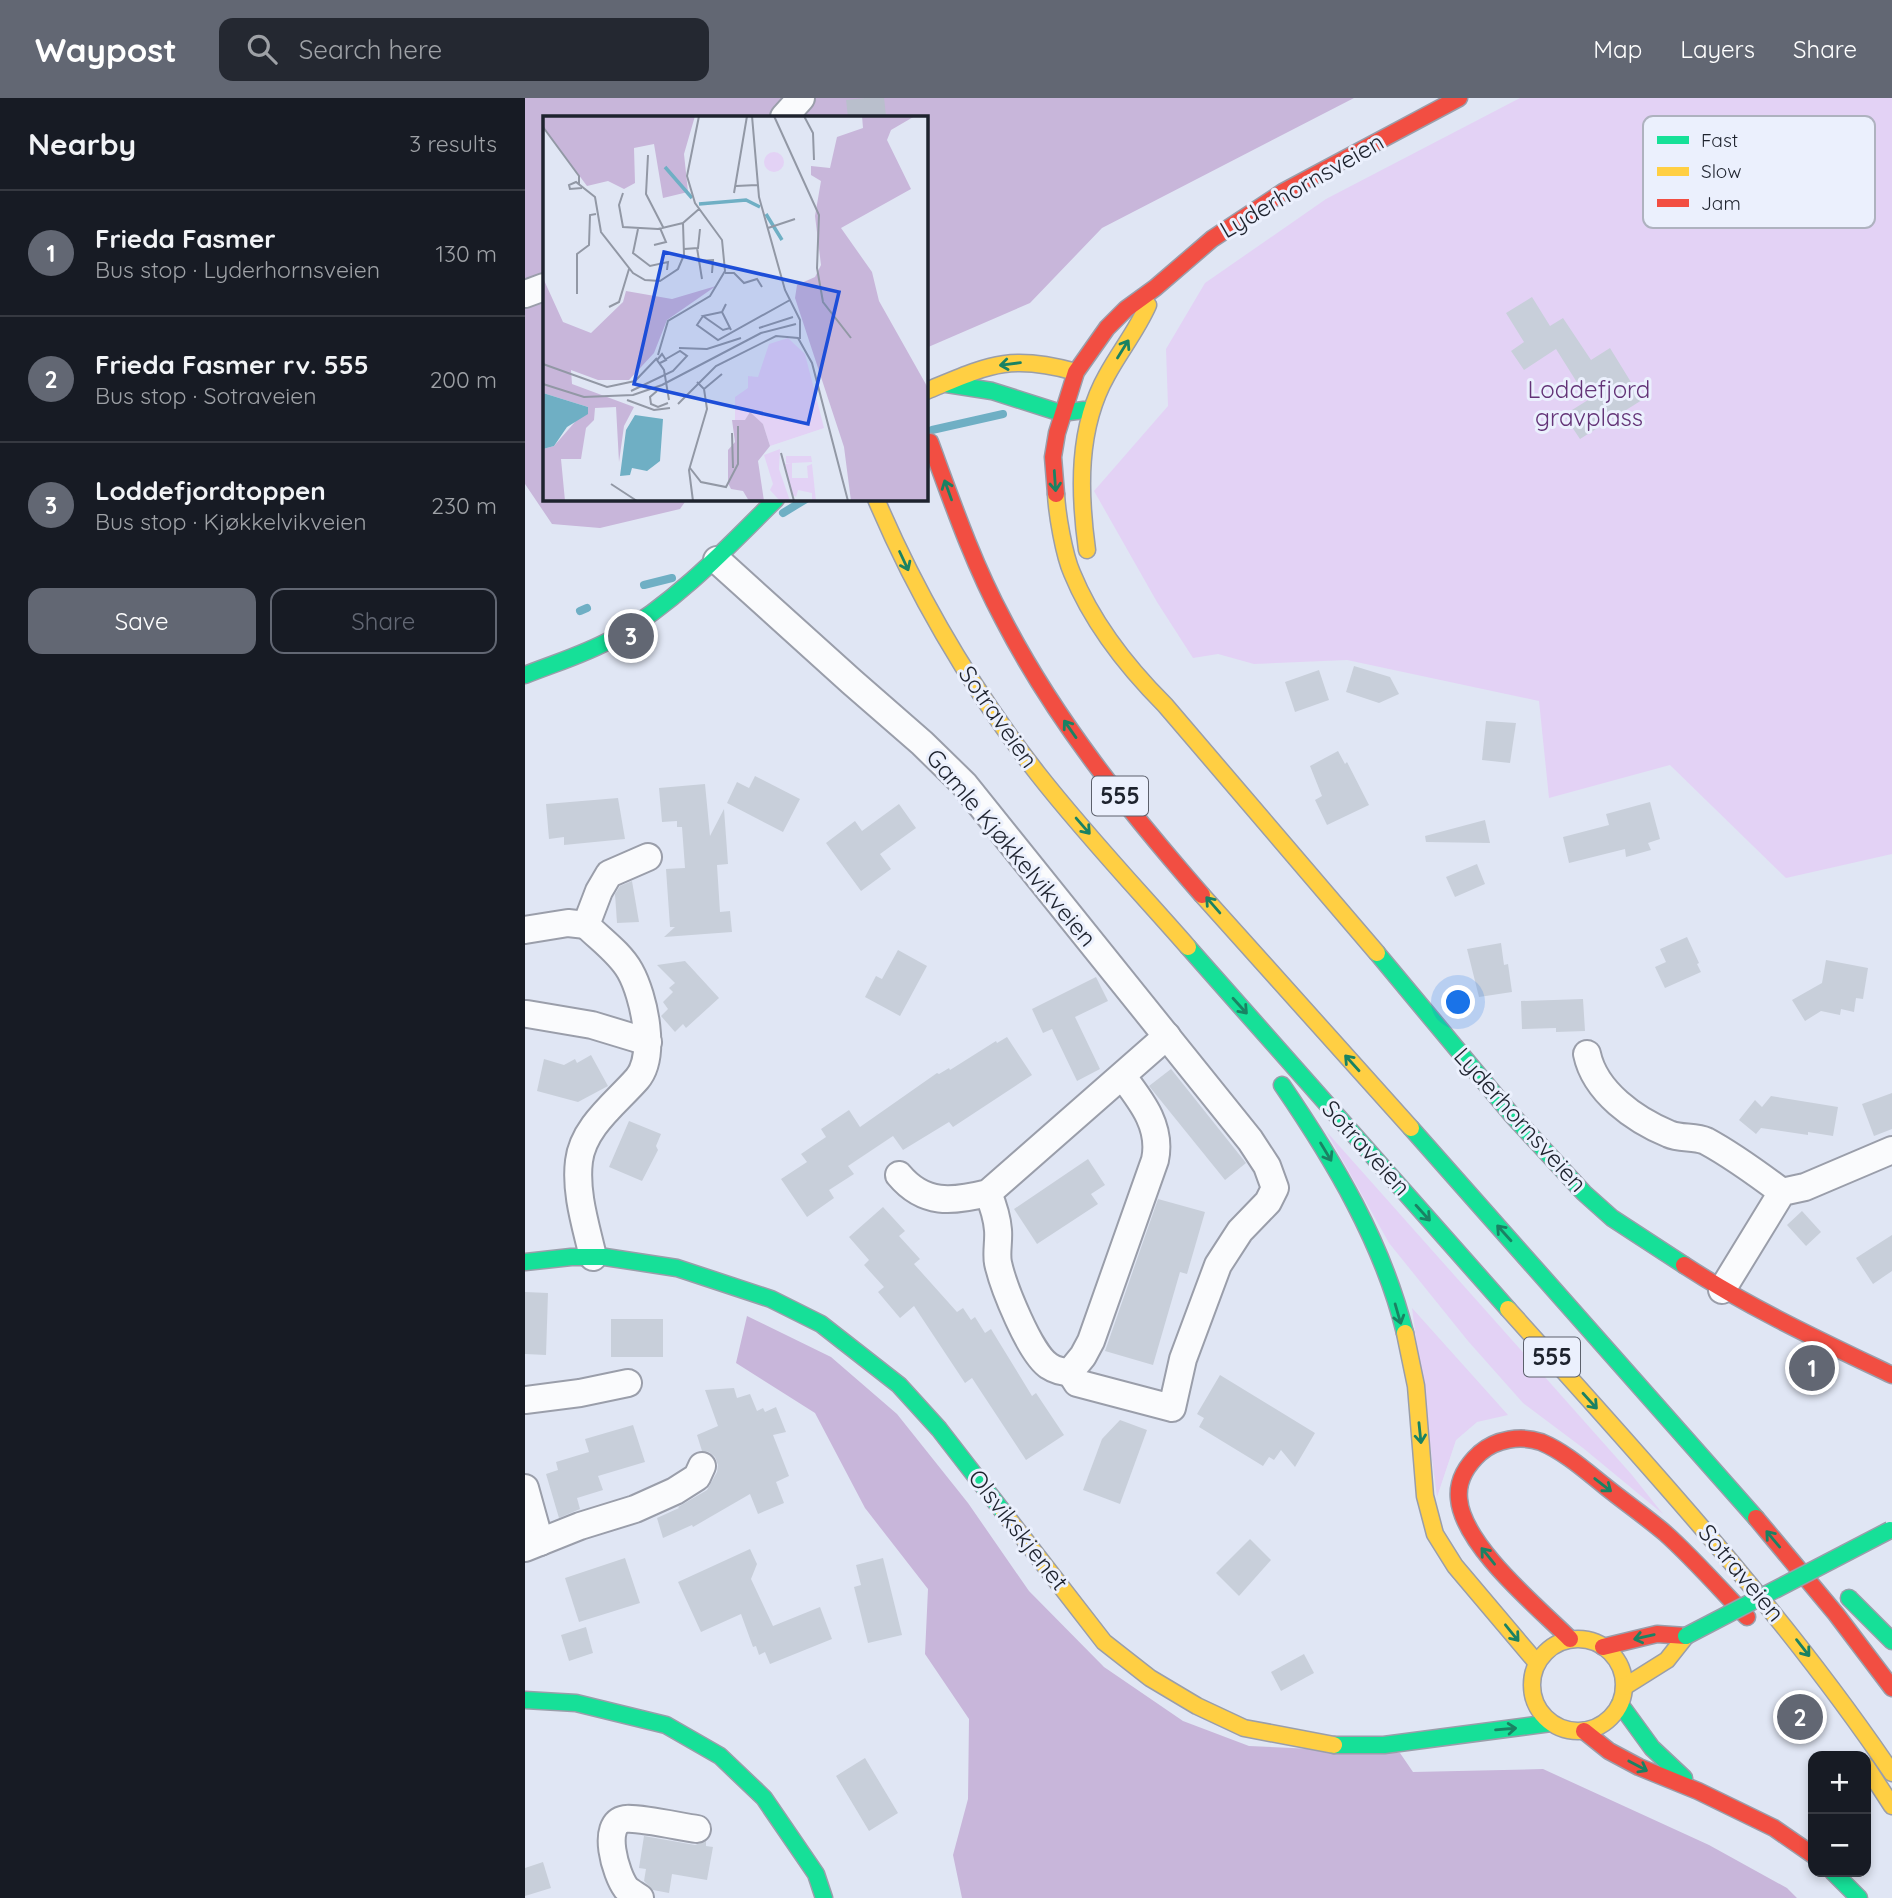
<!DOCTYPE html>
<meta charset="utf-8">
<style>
:root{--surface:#171b24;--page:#242831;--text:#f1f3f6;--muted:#9ea1a6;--line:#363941;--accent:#626773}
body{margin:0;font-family:Quicksand,sans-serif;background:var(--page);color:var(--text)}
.controls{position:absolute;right:21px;bottom:21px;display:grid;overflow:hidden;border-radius:14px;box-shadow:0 4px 10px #0003}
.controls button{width:63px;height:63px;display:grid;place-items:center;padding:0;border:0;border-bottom:2px solid var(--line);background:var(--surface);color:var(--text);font:35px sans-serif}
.you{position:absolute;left:934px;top:905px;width:24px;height:24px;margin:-18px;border:5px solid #fff;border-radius:50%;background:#1a73e8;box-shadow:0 0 0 10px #1a73e833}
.badge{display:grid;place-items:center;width:46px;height:46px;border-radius:50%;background:var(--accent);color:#fff;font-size:23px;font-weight:700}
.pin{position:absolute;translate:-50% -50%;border:4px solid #fff;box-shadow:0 2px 7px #0006}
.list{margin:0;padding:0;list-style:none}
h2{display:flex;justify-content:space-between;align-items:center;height:91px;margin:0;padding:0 28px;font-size:30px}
h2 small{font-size:23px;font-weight:400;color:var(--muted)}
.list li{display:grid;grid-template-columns:46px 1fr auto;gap:21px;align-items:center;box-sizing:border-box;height:126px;padding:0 28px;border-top:2px solid var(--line)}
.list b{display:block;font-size:26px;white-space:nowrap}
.list p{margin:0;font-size:23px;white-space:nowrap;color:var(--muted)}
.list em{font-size:23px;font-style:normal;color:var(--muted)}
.actions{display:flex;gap:14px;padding:21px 28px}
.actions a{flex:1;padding:16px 0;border:2px solid var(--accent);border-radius:14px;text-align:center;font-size:24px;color:var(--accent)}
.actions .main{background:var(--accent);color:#fff}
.icon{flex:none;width:38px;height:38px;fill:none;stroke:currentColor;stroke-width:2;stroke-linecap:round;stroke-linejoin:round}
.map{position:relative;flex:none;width:1367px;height:1800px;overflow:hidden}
header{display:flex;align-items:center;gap:42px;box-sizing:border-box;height:98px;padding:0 35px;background:var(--accent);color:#fff}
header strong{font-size:33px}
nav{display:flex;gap:38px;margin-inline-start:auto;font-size:24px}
.search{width:490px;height:63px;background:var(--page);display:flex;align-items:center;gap:18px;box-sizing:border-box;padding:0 24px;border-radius:14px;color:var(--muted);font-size:26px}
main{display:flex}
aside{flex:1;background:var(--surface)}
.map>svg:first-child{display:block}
</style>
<header>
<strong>Waypost</strong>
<div class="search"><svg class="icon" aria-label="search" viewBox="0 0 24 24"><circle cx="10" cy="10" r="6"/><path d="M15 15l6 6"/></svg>Search here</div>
<nav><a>Map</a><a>Layers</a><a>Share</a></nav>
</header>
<main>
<aside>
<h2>Nearby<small>3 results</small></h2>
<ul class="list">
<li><span class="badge">1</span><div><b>Frieda Fasmer</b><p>Bus stop · Lyderhornsveien</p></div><em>130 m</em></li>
<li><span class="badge">2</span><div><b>Frieda Fasmer rv. 555</b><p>Bus stop · Sotraveien</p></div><em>200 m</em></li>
<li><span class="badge">3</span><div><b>Loddefjordtoppen</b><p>Bus stop · Kjøkkelvikveien</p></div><em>230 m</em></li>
</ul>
<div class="actions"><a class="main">Save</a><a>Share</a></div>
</aside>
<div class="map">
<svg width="1367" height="1800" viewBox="0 0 1367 1800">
<rect width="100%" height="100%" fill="#e0e6f4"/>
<g fill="#e3d2f5">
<polygon points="995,0 1367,0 1367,756 1261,780 1145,667 1024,700 1014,603 822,562 729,566 693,556 668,560 632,504 569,393 643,308 641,251 680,185 801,101"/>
<polygon points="801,1033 1107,1377 1138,1416 1058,1350 998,1305 943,1243 864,1145"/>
<polygon points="887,1210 983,1317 952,1324 931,1342 912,1399"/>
</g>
<g fill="#c8b6da">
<polygon points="0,0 829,0 577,130 505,205 401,250 401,19 19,19 19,401 162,401 155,411 75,430 27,426 0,386"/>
<polygon points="222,1218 306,1259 372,1316 443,1405 504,1493 579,1569 658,1623 724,1648 875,1655 888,1674 1018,1671 1184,1747 1262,1790 1272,1800 437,1800 428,1757 443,1701 444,1621 400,1556 403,1491 340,1410 290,1315 211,1265"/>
</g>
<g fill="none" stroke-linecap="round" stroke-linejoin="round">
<g stroke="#6fafc4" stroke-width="8">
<polyline points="407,332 478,316"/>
<polyline points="258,415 281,401"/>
<polyline points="119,487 147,480"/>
<polyline points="55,513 62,510"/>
</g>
</g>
<g fill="#c8cfda">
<polygon points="1007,199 1025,228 1038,220 1066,262 1085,250 1117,302 1055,341 1039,317 1063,302 1031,251 999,272 986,253 999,244 981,215"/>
<polygon points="829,568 865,579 874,596 854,605 821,594"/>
<polygon points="794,572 804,602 770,614 760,584"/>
<polygon points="961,623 991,625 985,665 957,662"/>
<polygon points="813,653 820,666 822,664 844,707 802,727 790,702 797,698 785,668"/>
<polygon points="230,678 275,701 258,734 202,705 212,684 224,690"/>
<polygon points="180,686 185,738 199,711 203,766 192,767 195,814 205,813 207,834 139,839 150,829 145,829 141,771 160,770 157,729 152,729 152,723 137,724 134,690"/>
<polygon points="93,700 100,741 39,747 39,739 24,741 21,706"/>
<polygon points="1125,704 1135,741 1123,745 1126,752 1101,759 1100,751 1044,765 1038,739 1084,727 1081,716"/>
<polygon points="374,706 391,730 355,756 366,771 336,793 301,745 330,723 337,733"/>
<polygon points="960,722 965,745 901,744 900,738"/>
<polygon points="952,766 960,786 930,799 921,779"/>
<polygon points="107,783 114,824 92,825 90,796 95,788"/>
<polygon points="1162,839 1174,865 1172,866 1176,874 1140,890 1130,869 1141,864 1135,851"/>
<polygon points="976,845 979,867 983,866 987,894 954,899 942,851"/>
<polygon points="373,852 402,868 375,918 340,899 351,878 357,881"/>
<polygon points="1301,862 1343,870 1338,901 1331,900 1329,914 1316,911 1315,917 1296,913 1280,923 1267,902 1297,885"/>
<polygon points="160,863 194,900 161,930 158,926 150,934 136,918 143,911 138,904 148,894 144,890 150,885 132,867"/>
<polygon points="571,879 583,903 550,919 575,971 552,983 527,931 518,935 507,911"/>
<polygon points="1058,901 1060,933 1031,934 1031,930 997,931 996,903"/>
<polygon points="482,939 507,977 428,1029 424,1024 378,1052 368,1038 323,1068 329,1076 304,1092 309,1100 282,1119 256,1081 282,1064 276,1056 301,1039 296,1031 324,1012 335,1029 412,975 414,976 424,970 425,972 471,943 472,945"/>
<polygon points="66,957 83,988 53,1004 12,993 19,961 39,967 50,961 52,965"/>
<polygon points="646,971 721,1065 700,1082 624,988"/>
<polygon points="1367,995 1367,1031 1349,1038 1337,1006"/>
<polygon points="1246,998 1313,1009 1308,1038 1283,1034 1283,1037 1236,1030 1231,1036 1214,1022 1230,1002 1237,1009"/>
<polygon points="104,1023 136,1036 131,1048 133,1052 117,1083 84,1069"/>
<polygon points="563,1061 580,1087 566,1096 573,1106 512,1146 489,1111"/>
<polygon points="633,1101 680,1114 662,1176 655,1174 628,1267 580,1253"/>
<polygon points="358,1109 380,1133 374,1138 395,1161 389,1166 432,1214 438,1210 446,1222 450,1219 460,1235 466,1231 507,1298 511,1295 539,1337 501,1362 447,1280 440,1285 389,1208 375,1220 353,1194 359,1189 339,1167 344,1162 324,1139"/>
<polygon points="1277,1113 1296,1134 1281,1148 1262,1127"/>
<polygon points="1367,1137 1367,1173 1348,1186 1331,1160"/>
<polygon points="0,1194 23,1195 21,1257 0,1256"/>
<rect x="86" y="1221" width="52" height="38"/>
<polygon points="695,1277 790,1335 770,1369 756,1352 749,1362 744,1359 738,1368 674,1329 679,1320 672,1316"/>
<polygon points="209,1290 212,1300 225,1296 232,1313 238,1310 240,1314 251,1309 261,1334 248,1337 264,1378 251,1384 259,1405 233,1416 225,1396 168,1429 167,1427 138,1440 132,1420 154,1410 153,1409 182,1392 192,1374 193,1367 190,1359 184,1354 177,1353 172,1337 193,1328 180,1292"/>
<polygon points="595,1322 622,1332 595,1406 558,1392 577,1341"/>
<polygon points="108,1327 120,1364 73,1378 78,1392 52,1400 55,1411 34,1420 21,1376 33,1372 31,1364 64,1354 60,1341"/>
<polygon points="725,1441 746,1462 714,1498 691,1475"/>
<polygon points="225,1451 232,1466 226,1481 248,1528 295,1509 307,1541 245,1566 240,1554 234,1557 231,1548 228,1549 216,1516 176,1534 153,1484"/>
<polygon points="100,1460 115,1505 54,1524 40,1480"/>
<polygon points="358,1460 377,1537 343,1545 329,1489 336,1487 331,1467"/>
<polygon points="61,1529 68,1555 44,1563 36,1537"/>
<polygon points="779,1556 789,1575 756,1593 746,1574"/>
<polygon points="340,1660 373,1715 344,1733 311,1678"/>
<polygon points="119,1738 170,1747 181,1743 181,1748 188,1749 182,1782 147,1776 144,1795 128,1792 119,1783 121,1771 114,1770"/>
<polygon points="18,1764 26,1790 0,1798 0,1770"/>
</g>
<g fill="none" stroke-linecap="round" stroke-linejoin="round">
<polyline stroke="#b9bfcc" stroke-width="38" stroke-dasharray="38 19" stroke-linecap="butt" points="340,0 342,19"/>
<defs>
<g id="street">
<polyline points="259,19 276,0"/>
<polyline points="0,196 19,189"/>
<polyline points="192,462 327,584 397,645 439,686 725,1042 742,1068 750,1090 743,1104 715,1133 693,1167 658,1261 647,1310 552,1285 545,1274"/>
<polyline points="0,832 43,825 61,827"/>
<polyline points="2,916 67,927 123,944"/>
<path d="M 1062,956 C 1070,994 1110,1022 1144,1036 C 1155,1041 1170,1038 1181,1043 C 1207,1057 1233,1076 1257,1094"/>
<path d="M 374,1077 C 399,1107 427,1104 463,1095 L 642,938"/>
<path d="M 463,1095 C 468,1107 472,1119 473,1132 C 474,1143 471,1155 473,1165 C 478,1188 505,1256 524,1268 C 530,1272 537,1274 545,1274 L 558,1258 L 566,1243 L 630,1062 C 637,1029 617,1004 598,979"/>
<path d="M 68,1159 C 61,1128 50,1095 54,1063 C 58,1029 91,1005 112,981 C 132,958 119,898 105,873 C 95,855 75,841 61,827 L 74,793 L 84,776 L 123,759"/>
<polyline points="1197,1192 1257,1094 1280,1089 1367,1052"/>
<polyline points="0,1302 55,1295 103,1285"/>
<polyline points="0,1390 15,1444"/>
<polyline points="0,1450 55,1428 110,1411 150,1393 172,1379 177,1368"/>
<path d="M 115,1800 C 111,1797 105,1794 101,1790 C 91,1777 75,1725 100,1721 C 112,1719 157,1729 172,1731"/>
</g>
<g id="fast">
<polyline points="422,286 467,293 536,315 559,312"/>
<path d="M 0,577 C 30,565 61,556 89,540 C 151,504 201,451 251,401"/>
<polyline points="663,849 983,1211"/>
<polyline points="852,855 986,1016 1059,1095 1087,1120 1159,1167"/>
<path d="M 757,987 C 809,1063 858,1145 880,1235"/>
<polyline points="886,1030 1231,1420"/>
<polyline points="0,1164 46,1159 80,1159 152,1170 246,1201 296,1226 374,1287 414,1331 479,1415"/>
<polyline points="1324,1500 1367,1543"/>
<polyline points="0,1602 51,1605 141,1627 195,1658 239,1700 291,1776 299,1800"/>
<polyline points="1095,1606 1127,1650 1159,1680"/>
<polyline points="809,1647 859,1647 1026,1625"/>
<polyline points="1308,1774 1334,1800"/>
</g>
<g id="slow">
<path d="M 401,293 C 462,268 483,255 551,274"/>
<path d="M 531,396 C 532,416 539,457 547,475 C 567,524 603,570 640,607 L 852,855"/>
<path d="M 351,401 C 393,500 447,591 513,676 C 560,736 613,792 663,849"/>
<path d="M 562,452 C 554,394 552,330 582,277 C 595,253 612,232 623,207"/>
<polyline points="677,797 886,1030"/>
<path d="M 983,1211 C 1117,1361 1254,1508 1367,1675"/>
<polyline points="880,1235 891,1288 900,1398 910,1436 930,1468 1012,1565"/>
<polyline points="479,1415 579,1544 625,1580 672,1608 719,1630 809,1647"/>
<circle cx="1053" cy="1587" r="46"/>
<polyline points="1099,1589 1142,1562 1161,1538"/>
<polyline points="1341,1668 1367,1708"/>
</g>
<g id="jam">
<path d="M 405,344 C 427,404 448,465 478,521 C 530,622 603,712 677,797"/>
<polyline points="531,396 528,359 532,335 551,274 582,230 601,211 630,190 687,141 758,94 934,0"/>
<path d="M 1159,1167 C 1225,1210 1296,1243 1367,1277"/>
<polyline points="1231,1420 1311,1516 1367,1590"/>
<path d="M 1045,1541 C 1013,1509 938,1448 934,1401 C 932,1383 942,1367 955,1355 C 971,1341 996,1337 1016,1344 C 1040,1354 1061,1373 1081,1389 C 1101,1405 1121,1419 1140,1435 C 1169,1461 1195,1491 1222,1519"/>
<polyline points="1078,1549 1132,1536 1161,1538"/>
<polyline points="1059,1633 1084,1653 1114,1669 1173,1693 1249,1730 1288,1757"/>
</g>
</defs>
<use href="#street" stroke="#9a9eaa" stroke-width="30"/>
<use href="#fast" stroke="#9a9eaa" stroke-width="19"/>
<use href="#slow" stroke="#9a9eaa" stroke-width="19"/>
<use href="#jam" stroke="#9a9eaa" stroke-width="19"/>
<use href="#street" stroke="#fafbfd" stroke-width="26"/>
<use href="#fast" stroke="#16e098" stroke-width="16"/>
<use href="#slow" stroke="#ffcf43" stroke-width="16"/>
<use href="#jam" stroke="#f24e42" stroke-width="16"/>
<defs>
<polyline id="fast-bridge" points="1161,1538 1365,1432"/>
</defs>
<use href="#fast-bridge" stroke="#9a9eaa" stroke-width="19" stroke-linecap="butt"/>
<use href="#fast-bridge" stroke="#16e098" stroke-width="16"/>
</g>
<defs><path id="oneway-shaft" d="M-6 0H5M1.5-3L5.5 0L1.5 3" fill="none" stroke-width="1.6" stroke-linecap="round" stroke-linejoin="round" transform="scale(1.75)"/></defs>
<g stroke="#1a8263">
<use href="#oneway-shaft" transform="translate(598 251) rotate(-58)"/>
<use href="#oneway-shaft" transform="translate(485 266) rotate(173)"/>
<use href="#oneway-shaft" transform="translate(530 383) rotate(86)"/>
<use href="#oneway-shaft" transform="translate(423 392) rotate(-110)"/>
<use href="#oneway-shaft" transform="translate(379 463) rotate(65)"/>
<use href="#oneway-shaft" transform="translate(545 631) rotate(-125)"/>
<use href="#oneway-shaft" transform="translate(558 728) rotate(49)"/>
<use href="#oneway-shaft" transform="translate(688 807) rotate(-131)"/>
<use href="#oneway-shaft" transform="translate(715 908) rotate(48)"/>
<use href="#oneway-shaft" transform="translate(827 965) rotate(-132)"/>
<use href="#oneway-shaft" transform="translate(801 1054) rotate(59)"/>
<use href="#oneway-shaft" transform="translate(898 1115) rotate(48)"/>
<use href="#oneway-shaft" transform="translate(979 1135) rotate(-132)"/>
<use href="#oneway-shaft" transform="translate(873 1216) rotate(74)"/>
<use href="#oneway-shaft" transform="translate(1065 1303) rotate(48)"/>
<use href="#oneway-shaft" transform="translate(895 1335) rotate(84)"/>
<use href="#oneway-shaft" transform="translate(1078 1387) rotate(38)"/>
<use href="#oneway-shaft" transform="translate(1248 1441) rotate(-130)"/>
<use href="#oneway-shaft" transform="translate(963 1458) rotate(-129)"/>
<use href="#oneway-shaft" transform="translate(987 1535) rotate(51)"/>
<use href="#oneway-shaft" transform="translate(1119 1539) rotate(167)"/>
<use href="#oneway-shaft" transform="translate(1278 1550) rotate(52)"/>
<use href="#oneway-shaft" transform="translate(981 1631) rotate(-5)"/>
<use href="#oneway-shaft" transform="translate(1113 1668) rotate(28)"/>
</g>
<g text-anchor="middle" stroke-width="6" stroke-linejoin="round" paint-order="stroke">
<g fill="#ebf0fd" stroke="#5c606c" stroke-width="2">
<rect x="567" y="678.5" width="56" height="39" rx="5"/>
<rect x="999" y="1239.5" width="56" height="39" rx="5"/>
</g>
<g font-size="23" font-weight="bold" fill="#1e232e">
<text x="595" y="706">555</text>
<text x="1027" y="1267">555</text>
</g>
<g font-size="24" fill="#1e232e" stroke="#ebf0fd">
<text transform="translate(777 88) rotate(-30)" y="8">Lyderhornsveien</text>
<text transform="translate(473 619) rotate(55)" y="8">Sotraveien</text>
<text transform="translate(486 750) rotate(50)" y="8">Gamle Kjøkkelvikveien</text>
<text transform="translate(995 1022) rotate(48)" y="8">Lyderhornsveien</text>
<text transform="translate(841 1050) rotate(48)" y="8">Sotraveien</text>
<text transform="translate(493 1432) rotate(52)" y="8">Olsvikskjenet</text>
<text transform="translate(1216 1475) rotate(50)" y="8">Sotraveien</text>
</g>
<g font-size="24" fill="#633377" stroke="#ebf0fd">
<text x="1064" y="300">Loddefjord<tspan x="1064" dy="28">gravplass</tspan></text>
</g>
</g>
<g transform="translate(18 18)">
<rect width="385" height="385" fill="#e0e6f4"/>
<path d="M221 46a10 10 0 1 1 20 0a10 10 0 1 1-20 0ZM 245,222 L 262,238 L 281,312 L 227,330 L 220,308 L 192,304 L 192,281 L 205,272 L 205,260 L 215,261 L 226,228 ZM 237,333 L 236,353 L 247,385 L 237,385 L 227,374 L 230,368 L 221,339 ZM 243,340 L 268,340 L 269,346 L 249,347 L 249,362 L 265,362 L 264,350 L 269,348 L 273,385 L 269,385 L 269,377 L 255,374 L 253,381 L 250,379 L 241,348 L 248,347 L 243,347 Z" fill="#e3d2f5"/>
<path d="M 0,0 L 152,0 L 141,38 L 145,76 L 120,82 L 111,28 L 91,32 L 92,67 L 81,73 L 65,65 L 44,70 L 0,11 ZM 319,0 L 372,0 L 348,14 L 344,24 L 368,73 L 298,112 L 329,156 L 336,185 L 385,272 L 385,385 L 308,385 L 301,331 L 252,182 L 254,169 L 272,161 L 278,149 L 272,100 L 278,65 L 268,59 L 268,50 L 287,52 L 294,21 L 320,12 ZM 0,162 L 20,206 L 48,217 L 80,186 L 83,175 L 129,183 L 173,170 L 124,204 L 111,237 L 86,264 L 55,264 L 28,254 L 29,268 L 91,291 L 81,310 L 76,346 L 73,291 L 52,292 L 51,304 L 43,312 L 38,343 L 18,343 L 22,385 L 0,385 L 0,333 L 11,330 L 45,291 L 0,277 ZM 207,296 L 220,308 L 227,330 L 215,345 L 221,385 L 206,385 L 200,375 L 188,373 L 185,367 L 185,334 L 192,326 L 189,304 L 202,304 Z" fill="#c8b6da"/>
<path d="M 0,277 L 45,291 L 45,298 L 24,311 L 11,330 L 0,333 ZM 92,299 L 120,303 L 117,345 L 104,355 L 89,352 L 87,359 L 77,360 L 83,314 Z" fill="#6fafc4"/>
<path fill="none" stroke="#6fafc4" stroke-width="3.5" d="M 122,51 L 149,82M 156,88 L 203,84 L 217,91M 223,98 L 239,124"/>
<path fill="none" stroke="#9298a5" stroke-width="2" d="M 209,0 L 216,81 L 242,174 L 257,204 L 257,223M 231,0 L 276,99 L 274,152 L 280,186 L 308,222M 261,0 L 270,17 L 271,44M 0,11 L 36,60 L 36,68M 105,39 L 103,78 L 120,111M 193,70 L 214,69M 39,72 L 27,73 L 26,69 L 33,66 L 52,81 L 58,116 L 90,157 L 102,164 L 117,165 L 135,153 L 141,139 L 140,107 L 156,93M 80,77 L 76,89 L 80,111 L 115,113 L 140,107M 191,77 L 204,0M 225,112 L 252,103M 95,113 L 90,137 L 107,150 L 125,146 L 124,154M 111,129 L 123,126 L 117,112M 154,132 L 159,163M 141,133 L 155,132 L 157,113M 155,145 L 170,144 L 169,157M 182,157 L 191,157 L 201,167 L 214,163 L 219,171M 34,178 L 34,138 L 46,129 L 47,99 L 53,98M 183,188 L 179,196 L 188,214M 66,191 L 76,186 L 86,153M 179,196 L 160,200 L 180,214 L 187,212M 160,200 L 154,209 L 175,224 L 247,184M 216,212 L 250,201M 136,232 L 164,233 L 198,222M 115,239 L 125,205 L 167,180 L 182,155 L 179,124 L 152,87 L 144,60 L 156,0M 117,247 L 123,244 L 119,238 L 114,244 L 121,254 L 126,284M 0,248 L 64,271 L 92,265 L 114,242M 0,268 L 41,281 L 90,279 L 119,269 L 218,217 L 253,208M 161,273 L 179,258M 88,275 L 130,255 L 144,240 L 137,235 L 123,243M 114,275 L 107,281 L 108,288 L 115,291 L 125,287M 84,284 L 111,294 L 127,292M 135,288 L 173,250 L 233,220 L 255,222 L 269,247 L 305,385M 189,317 L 190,352M 238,337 L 251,385M 147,352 L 158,366 L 183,371 L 195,348 L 195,310M 68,368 L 94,385M 150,385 L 146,354 L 164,293 L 161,273 L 154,266"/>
<path fill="#1d4ed8" fill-opacity="0.15" stroke="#1d4ed8" stroke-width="3.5" d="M 121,136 L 296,176 L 265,308 L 91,268 Z"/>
<rect width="385" height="385" fill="none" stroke="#1e232e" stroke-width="3.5"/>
</g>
<rect x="1118" y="18" width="232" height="112" rx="10" fill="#ebf0fd" stroke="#aeb2bf" stroke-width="2"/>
<rect x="1132" y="38" width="32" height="8" fill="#16e098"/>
<rect x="1132" y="69" width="32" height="9" fill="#ffcf43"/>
<rect x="1132" y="101" width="32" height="8" fill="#f24e42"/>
<g font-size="19" fill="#1e232e">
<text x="1176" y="49">Fast</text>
<text x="1176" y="80">Slow</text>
<text x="1176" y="112">Jam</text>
</g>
</svg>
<div class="controls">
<button>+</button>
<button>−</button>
</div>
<div class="you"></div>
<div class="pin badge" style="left:1287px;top:1270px">1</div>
<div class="pin badge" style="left:1275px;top:1619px">2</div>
<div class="pin badge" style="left:106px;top:538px">3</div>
</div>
</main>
